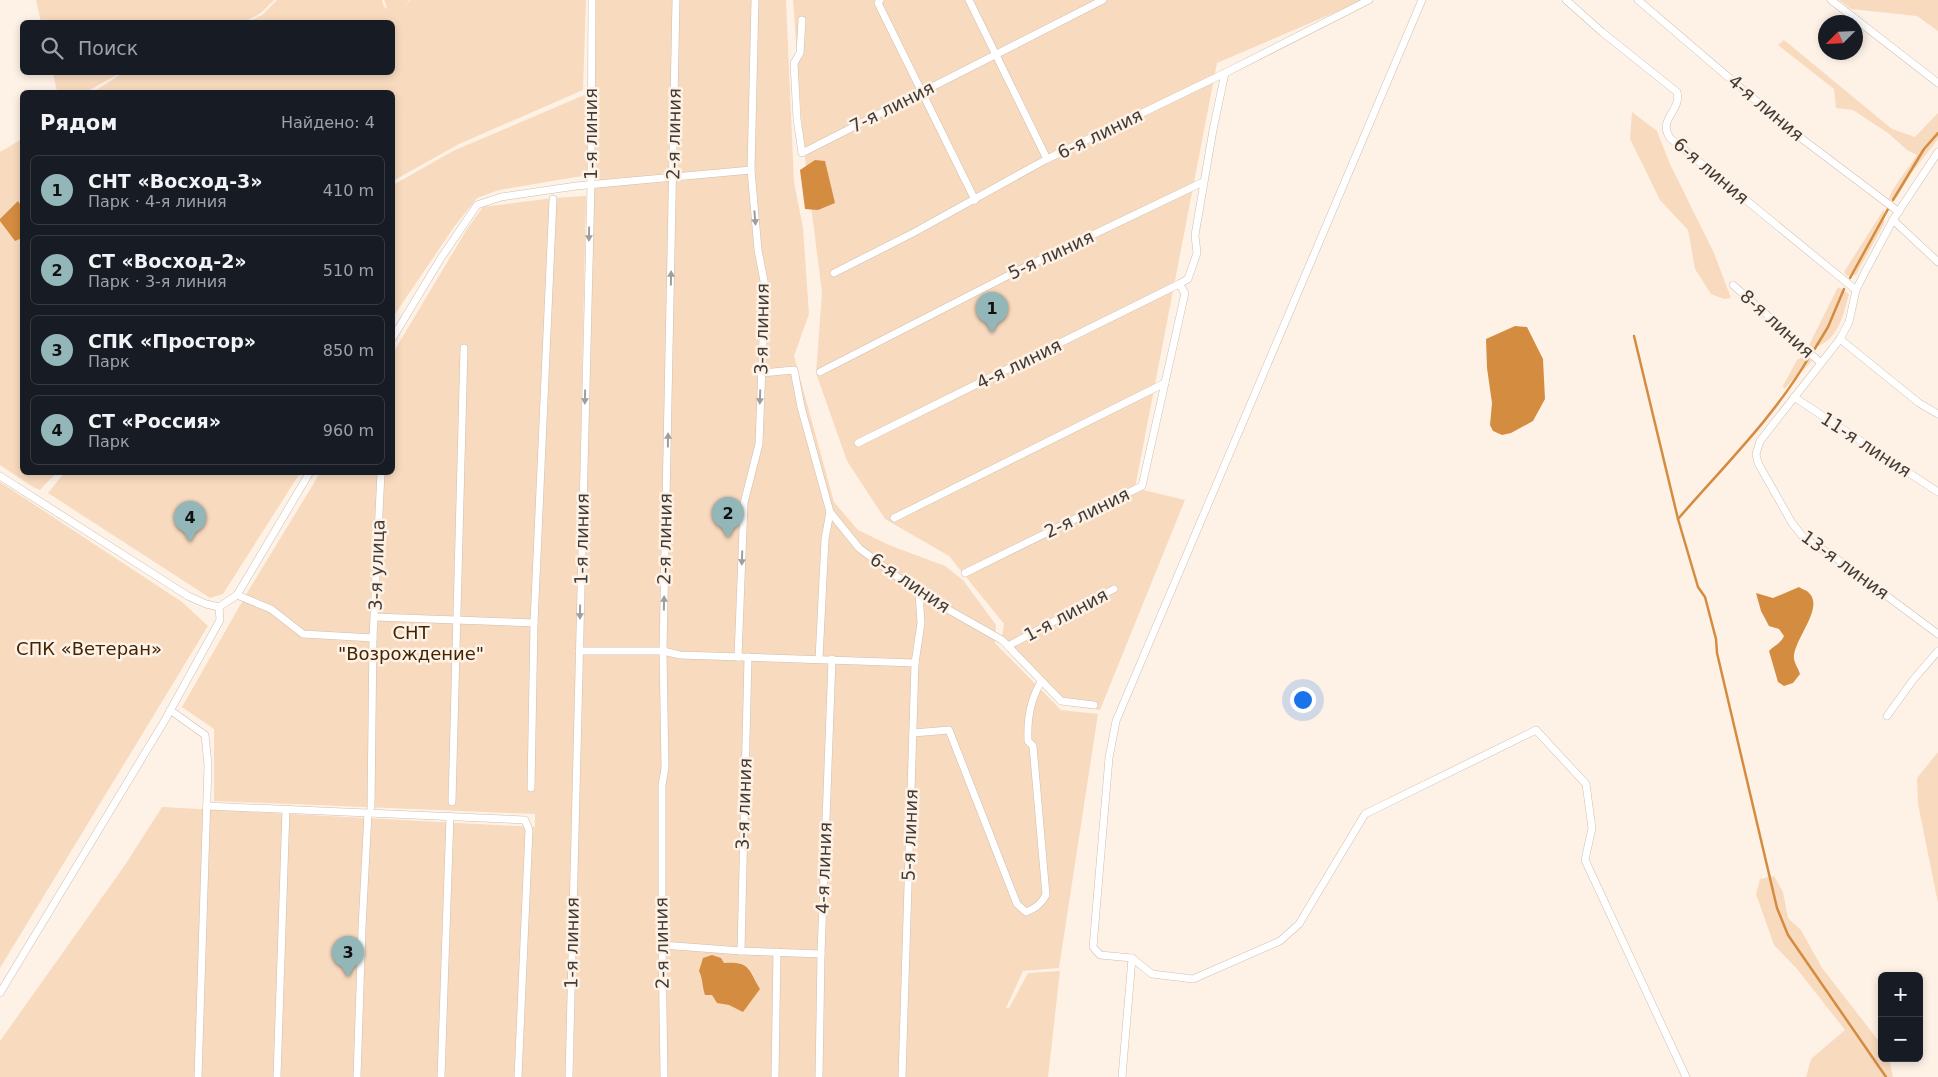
<!DOCTYPE html>
<html lang="ru">
<meta charset="utf-8">
<style>
:root{--surface:#171b24;--page:#20242c;--text:#f1f3f6;--muted:#9ea1a6;--line:#363941;--accent:#93b6b9}
body{margin:0;font-family:"DejaVu Sans",sans-serif;background:var(--page);color:var(--text)}
.controls{position:absolute;right:15px;bottom:15px;display:grid;overflow:hidden;border-radius:8px;box-shadow:0 2px 8px #0003}
.controls button{width:45px;height:45px;display:grid;place-items:center;padding:0;border:0;border-bottom:1px solid var(--line);background:var(--surface);color:var(--text);font:25px sans-serif}
.compass{position:absolute;left:1818px;top:15px;width:45px;height:45px;border-radius:50%;background:var(--surface);box-shadow:0 2px 8px #0003;rotate:246deg}
.you{position:absolute;left:1302px;top:699px;width:18px;height:18px;margin:-12px;border:4px solid #fff;border-radius:50%;background:#1a73e8;box-shadow:0 0 0 8px #1a73e833}
.badge{display:grid;place-items:center;width:32px;height:32px;border-radius:50%;background:var(--accent);color:#111;font-size:16px;font-weight:700}
.pin{position:absolute;translate:-50% -41px;filter:drop-shadow(0 1px 2px #0008)}
.pin::after{content:'';position:absolute;top:26px;width:18px;height:15px;background:inherit;clip-path:polygon(0 0,100% 0,50% 100%)}
.list{margin:0;padding:0;list-style:none}
h2{display:flex;justify-content:space-between;align-items:center;height:65px;margin:0;padding:0 20px;font-size:21px}
h2 small{font-size:16px;font-weight:400;color:var(--muted)}
.list li{display:grid;grid-template-columns:32px 1fr auto;gap:15px;align-items:center;box-sizing:border-box;height:70px;margin:0 10px 10px;padding:0 10px;border:1px solid var(--line);border-radius:8px}
.list b{display:block;font-size:19px;white-space:nowrap}
.list p{margin:0;font-size:16px;white-space:nowrap;color:var(--muted)}
.list em{font-size:16px;font-style:normal;color:var(--muted)}
.icon{flex:none;width:28px;height:28px;fill:none;stroke:currentColor;stroke-width:2;stroke-linecap:round;stroke-linejoin:round}
.map{position:relative;flex:none;width:1938px;height:1077px;overflow:hidden}
.search{position:absolute;background:var(--surface);box-shadow:0 2px 8px #0003;left:20px;top:20px;width:375px;height:55px;display:flex;align-items:center;gap:12px;box-sizing:border-box;padding:0 18px;border-radius:8px;color:var(--muted);font-size:19px}
.panel{position:absolute;background:var(--surface);box-shadow:0 2px 8px #0003;left:20px;top:90px;width:375px;height:385px;border-radius:8px}
.map>svg:first-child{display:block}
</style>
<div class="map">
<svg width="1938" height="1077" viewBox="0 0 1938 1077">
<rect width="100%" height="100%" fill="#fef2e7"/>
<g fill="#f8dabf">
<polygon points="36,0 274,0 261,13 245,22 41,22"/>
<polygon points="277,0 382,0 384,7 387,8 384,0 409,0 404,7 410,0 586,0 583,90 459,144 393,181 392,92 93,92 123,73 392,72 392,22 248,22 262,15"/>
<polygon points="595,0 786,0 794,182 803,228 809,314 794,356 834,502 858,530 889,545 945,566 963,580 996,625 995,643 1061,710 1098,714 1059,968 1023,971 1006,1008 1009,1008 1028,973 1060,971 1048,1077 573,1077"/>
<polygon points="793,0 1364,0 1217,63 1135,488 1185,500 1100,710 1059,704 1001,643 1004,624 949,556 885,519 847,461 816,373 822,293 803,142"/>
<polygon points="1839,0 1938,0 1938,31 1917,16 1851,9"/>
<polygon points="1784,40 1892,129 1915,137 1938,113 1938,139 1910,175 1897,197 1890,200 1889,198 1893,189 1917,155 1907,150 1888,133 1853,110 1836,108 1834,89 1778,45"/>
<polygon points="53,73 53,72 120,73 86,92 57,92"/>
<polygon points="589,93 588,175 499,190 477,198 454,227 393,317 393,185 453,151"/>
<polygon points="1632,112 1657,131 1670,164 1714,253 1731,298 1724,299 1711,294 1695,269 1688,230 1660,200 1630,139"/>
<polygon points="22,139 22,472 56,473 40,490 33,487 0,465 0,152"/>
<polygon points="586,196 567,1077 0,1077 0,1041 125,865 162,807 535,827 535,814 214,801 214,729 182,707 247,593 320,473 392,472 393,353 467,229 483,207 553,198"/>
<polygon points="1884,209 1884,224 1856,275 1847,276 1844,272"/>
<path d="M 1838,287 L 1849,294 C 1842,319 1838,342 1810,349 L 1809,345 Z"/>
<polygon points="1804,356 1812,361 1784,389 1783,386 1797,360"/>
<polygon points="65,472 300,472 300,473 223,594 210,598 48,493"/>
<polygon points="0,482 182,602 208,626 0,968"/>
<polygon points="1938,752 1938,903 1918,804 1917,778"/>
<polygon points="1774,876 1783,892 1788,918 1801,930 1822,968 1882,1045 1882,1058 1889,1058 1893,1077 1806,1077 1811,1059 1845,1030 1797,969 1774,945 1756,894 1760,879"/>
</g>
<g fill="#d48c40">
<polygon points="815,160 825,161 835,203 818,210 805,209 800,170"/>
<polygon points="18,201 22,207 22,238 15,241 0,221 0,219"/>
<polygon points="1515,326 1527,327 1543,359 1545,399 1533,421 1511,433 1502,435 1493,431 1490,425 1492,403 1487,368 1486,339"/>
<path d="M 1799,587 C 1801,589 1807,590 1809,593 C 1825,608 1792,641 1794,659 C 1795,664 1799,670 1800,674 L 1793,683 L 1784,686 L 1778,682 L 1769,651 C 1774,646 1781,643 1784,636 L 1779,629 L 1769,626 L 1761,611 L 1756,593 L 1773,598 Z"/>
<path d="M 712,955 L 721,958 L 724,963 C 750,961 748,969 760,989 L 743,1012 L 729,1005 L 717,1003 L 712,995 L 705,995 C 702,986 703,979 699,971 L 703,958 Z"/>
</g>
<g fill="none" stroke-linecap="round" stroke-linejoin="round">
<g stroke="#d48c40" stroke-width="2.5">
<polyline points="1893,200 1924,149 1938,133"/>
<polyline points="1850,278 1888,209"/>
<polyline points="1634,336 1678,519 1698,587 1705,597 1716,639 1717,653 1777,908 1788,935 1886,1077"/>
<polyline points="1814,350 1828,327 1844,289"/>
<path d="M 1678,519 C 1722,468 1776,415 1809,357"/>
</g>
<defs>
<g id="minor">
<polyline points="880,0 878,3 975,200"/>
<polyline points="969,0 1047,159"/>
<polyline points="1422,0 1116,721 1109,758 1093,947 1100,955 1132,958 1152,974 1193,979 1280,941 1299,924 1365,814 1536,730 1586,784 1592,828 1585,860 1686,1077"/>
<path d="M 1566,0 L 1602,32 L 1677,92 C 1682,111 1657,119 1670,138 L 1856,290"/>
<polyline points="1638,0 1789,129 1899,212"/>
<polyline points="1831,0 1938,83"/>
<polyline points="802,20 800,53 794,63 797,119 802,153 1103,0"/>
<polyline points="1938,152 1893,220 1865,272 1856,290 1849,322 1840,339 1760,441 1756,454 1758,463 1792,523 1804,538 1833,556 1938,634"/>
<polyline points="1893,220 1938,262"/>
<polyline points="834,273 913,233 1047,159 1225,73 1369,0"/>
<polyline points="1733,285 1821,363"/>
<polyline points="392,339 441,258 477,205 501,197 576,186 751,170"/>
<polyline points="1840,339 1919,403 1938,414"/>
<polyline points="820,372 1015,272 1203,182"/>
<polyline points="761,373 794,370 801,407 830,512 825,539 819,659"/>
<polyline points="1794,397 1938,492"/>
<polyline points="858,443 1179,284"/>
<polyline points="0,476 188,596 206,604 219,607 237,595 310,472"/>
<polyline points="830,512 859,548 919,593 1002,640 1008,646"/>
<polyline points="894,518 1165,383"/>
<polyline points="965,573 1142,486 1185,293 1179,284 1188,279 1197,253 1195,235 1213,130 1225,73"/>
<polyline points="237,595 271,609 303,634 373,638"/>
<polyline points="375,617 534,623"/>
<polyline points="579,651 663,651 680,655 915,663"/>
<polyline points="738,657 744,503 759,444 765,286 758,250 751,170 755,0"/>
<polyline points="1094,705 1061,701 1008,646 1114,589"/>
<polyline points="170,710 205,735 208,765 198,1077"/>
<polyline points="1887,716 1913,680 1938,651"/>
<path d="M 913,733 L 949,730 L 1017,904 L 1026,912 C 1036,908 1041,904 1046,895 L 1033,746 L 1028,741 C 1027,720 1030,700 1041,682"/>
<polyline points="531,788 534,623 553,199"/>
<polyline points="452,802 464,348"/>
<polyline points="207,806 525,820 529,830 518,1077"/>
<polyline points="371,807 373,638 381,472"/>
<polyline points="662,945 741,951 821,954"/>
<polyline points="741,951 748,657"/>
<polyline points="0,993 165,720 220,620 219,607"/>
<polyline points="277,1077 286,809"/>
<polyline points="357,1077 362,928 368,813"/>
<polyline points="441,1077 450,816"/>
<polyline points="569,1077 591,185 592,0"/>
<polyline points="664,1077 662,945 662,785 665,768 663,651 676,0"/>
<polyline points="775,1077 777,952"/>
<polyline points="819,1077 821,954 832,659"/>
<polyline points="902,1077 915,663 921,623 919,593"/>
<polyline points="1122,1077 1132,958"/>
</g>
</defs>
<use href="#minor" stroke="#cdbfb2" stroke-width="8"/>
<use href="#minor" stroke="#fff" stroke-width="7"/>
</g>
<defs><path id="oneway-solid" d="M-6-.8H1V-3.2L6.5 0L1 3.2V.8H-6Z" transform="scale(1.25)"/></defs>
<g fill="#a09e9b">
<use href="#oneway-solid" transform="translate(755 218) rotate(85)"/>
<use href="#oneway-solid" transform="translate(589 234) rotate(91)"/>
<use href="#oneway-solid" transform="translate(671 278) rotate(-89)"/>
<use href="#oneway-solid" transform="translate(585 397) rotate(91)"/>
<use href="#oneway-solid" transform="translate(760 397) rotate(92)"/>
<use href="#oneway-solid" transform="translate(668 440) rotate(-89)"/>
<use href="#oneway-solid" transform="translate(742 558) rotate(92)"/>
<use href="#oneway-solid" transform="translate(664 603) rotate(-89)"/>
<use href="#oneway-solid" transform="translate(580 612) rotate(91)"/>
</g>
<g text-anchor="middle" stroke-width="5" stroke-linejoin="round" paint-order="stroke">
<g font-size="18" fill="#423c37" stroke="#fef2e7">
<text transform="translate(892 107) rotate(-27)" y="6">7-я линия</text>
<text transform="translate(1766 108) rotate(40)" y="6">4-я линия</text>
<text transform="translate(591 134) rotate(-90)" y="6">1-я линия</text>
<text transform="translate(674 134) rotate(-89)" y="6">2-я линия</text>
<text transform="translate(1100 134) rotate(-26)" y="6">6-я линия</text>
<text transform="translate(1711 171) rotate(40)" y="6">6-я линия</text>
<text transform="translate(1051 255) rotate(-25)" y="6">5-я линия</text>
<text transform="translate(1777 324) rotate(42)" y="6">8-я линия</text>
<text transform="translate(762 329) rotate(-89)" y="6">3-я линия</text>
<text transform="translate(1019 364) rotate(-26)" y="6">4-я линия</text>
<text transform="translate(1866 445) rotate(33)" y="6">11-я линия</text>
<text transform="translate(1087 513) rotate(-26)" y="6">2-я линия</text>
<text transform="translate(582 539) rotate(-89)" y="6">1-я линия</text>
<text transform="translate(665 539) rotate(-89)" y="6">2-я линия</text>
<text transform="translate(377 565) rotate(-88)" y="6">3-я улица</text>
<text transform="translate(1845 565) rotate(36)" y="6">13-я линия</text>
<text transform="translate(910 583) rotate(34)" y="6">6-я линия</text>
<text transform="translate(1066 615) rotate(-28)" y="6">1-я линия</text>
<text transform="translate(744 804) rotate(-88)" y="6">3-я линия</text>
<text transform="translate(910 835) rotate(-88)" y="6">5-я линия</text>
<text transform="translate(824 868) rotate(-88)" y="6">4-я линия</text>
<text transform="translate(572 943) rotate(-89)" y="6">1-я линия</text>
<text transform="translate(662 943) rotate(-91)" y="6">2-я линия</text>
</g>
<g font-size="18" fill="#412403" stroke="#fef2e7">
<text x="411" y="639">СНТ<tspan x="411" dy="21">"Возрождение"</tspan></text>
<text x="89" y="655">СПК «Ветеран»</text>
</g>
</g>
</svg>
<div class="controls">
<button>+</button>
<button>−</button>
</div>
<svg class="compass" viewBox="-18 -18 36 36"><path d="M0-13l5 13h-10z" fill="#e53935"/><path d="M0 13l5-13h-10z" fill="#9ea1a6"/></svg>
<div class="you"></div>
<div class="pin badge" style="left:992px;top:333px">1</div>
<div class="pin badge" style="left:728px;top:538px">2</div>
<div class="pin badge" style="left:348px;top:977px">3</div>
<div class="pin badge" style="left:190px;top:542px">4</div>
<div class="search"><svg class="icon" aria-label="search" viewBox="0 0 24 24"><circle cx="10" cy="10" r="6"/><path d="M15 15l6 6"/></svg>Поиск</div>
<section class="panel">
<h2>Рядом<small>Найдено: 4</small></h2>
<ul class="list">
<li><span class="badge">1</span><div><b>СНТ «Восход-3»</b><p>Парк · 4-я линия</p></div><em>410 m</em></li>
<li><span class="badge">2</span><div><b>СТ «Восход-2»</b><p>Парк · 3-я линия</p></div><em>510 m</em></li>
<li><span class="badge">3</span><div><b>СПК «Простор»</b><p>Парк</p></div><em>850 m</em></li>
<li><span class="badge">4</span><div><b>СТ «Россия»</b><p>Парк</p></div><em>960 m</em></li>
</ul>
</section>
</div>
